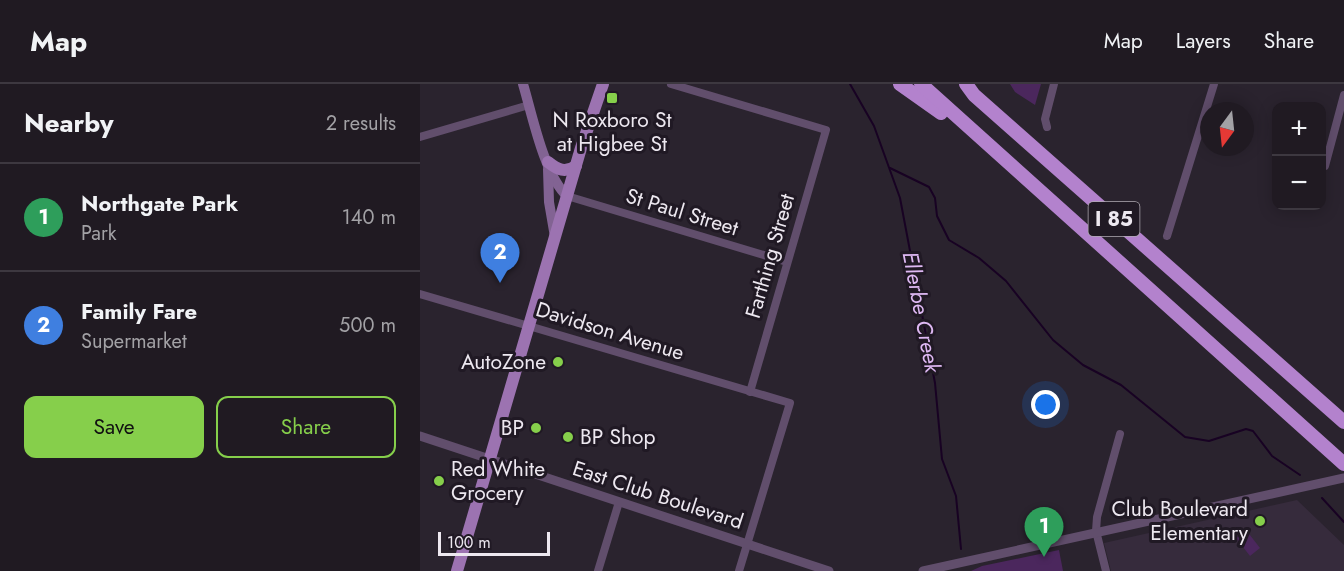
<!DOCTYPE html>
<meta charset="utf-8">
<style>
:root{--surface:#201a22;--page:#2d272f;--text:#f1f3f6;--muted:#a2a1a5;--line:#3d3840;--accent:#86cf4b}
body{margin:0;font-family:Jost,sans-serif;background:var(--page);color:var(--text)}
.controls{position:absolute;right:18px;top:18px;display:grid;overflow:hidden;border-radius:12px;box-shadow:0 3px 15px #0003}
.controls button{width:54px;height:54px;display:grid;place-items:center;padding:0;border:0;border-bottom:2px solid var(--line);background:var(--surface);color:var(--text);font:30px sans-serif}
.compass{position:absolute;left:780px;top:18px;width:54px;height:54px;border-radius:50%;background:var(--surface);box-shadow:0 3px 15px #0003;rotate:195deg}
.scale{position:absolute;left:18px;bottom:15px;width:112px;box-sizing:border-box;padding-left:6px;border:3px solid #ede8f0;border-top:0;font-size:16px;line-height:21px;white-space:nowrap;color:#ede8f0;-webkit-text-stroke:4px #201924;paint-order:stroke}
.you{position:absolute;left:626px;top:321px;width:21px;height:21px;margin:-15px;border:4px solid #fff;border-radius:50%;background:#1a73e8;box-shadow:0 0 0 9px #1a73e833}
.badge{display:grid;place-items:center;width:39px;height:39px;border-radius:50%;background:var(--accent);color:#fff;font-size:20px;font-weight:700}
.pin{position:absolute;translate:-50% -50px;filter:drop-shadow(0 2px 3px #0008)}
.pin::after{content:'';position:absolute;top:32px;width:21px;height:18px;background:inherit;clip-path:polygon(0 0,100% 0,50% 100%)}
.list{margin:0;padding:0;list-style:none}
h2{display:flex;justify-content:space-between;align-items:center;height:78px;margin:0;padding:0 24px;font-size:26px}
h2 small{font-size:20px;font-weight:400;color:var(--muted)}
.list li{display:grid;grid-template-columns:39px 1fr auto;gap:18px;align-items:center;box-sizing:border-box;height:108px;padding:0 24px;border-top:2px solid var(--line)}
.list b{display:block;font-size:22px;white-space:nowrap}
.list p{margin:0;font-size:20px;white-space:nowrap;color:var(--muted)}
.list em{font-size:20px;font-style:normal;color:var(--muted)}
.actions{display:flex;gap:12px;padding:18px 24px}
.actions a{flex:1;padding:14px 0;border:2px solid var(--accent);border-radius:12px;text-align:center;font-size:21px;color:var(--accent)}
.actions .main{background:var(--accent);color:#111}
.map{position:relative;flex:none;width:924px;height:487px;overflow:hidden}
header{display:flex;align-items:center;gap:36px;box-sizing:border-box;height:84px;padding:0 30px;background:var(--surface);border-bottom:2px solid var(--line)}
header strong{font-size:28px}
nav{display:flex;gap:33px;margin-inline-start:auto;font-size:21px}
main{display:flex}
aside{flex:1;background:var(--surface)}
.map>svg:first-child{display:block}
</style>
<header>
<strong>Map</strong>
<nav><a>Map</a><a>Layers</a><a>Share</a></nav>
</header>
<main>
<aside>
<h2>Nearby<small>2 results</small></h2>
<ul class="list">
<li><span class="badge" style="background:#2e9e5b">1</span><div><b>Northgate Park</b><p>Park</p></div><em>140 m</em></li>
<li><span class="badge" style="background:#3f7fe0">2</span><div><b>Family Fare</b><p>Supermarket</p></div><em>500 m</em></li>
</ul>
<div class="actions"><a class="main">Save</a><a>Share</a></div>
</aside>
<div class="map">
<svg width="924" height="487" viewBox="0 0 924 487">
<rect width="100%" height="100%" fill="#2a232e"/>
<polygon fill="#362b3c" points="877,416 924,461 924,487 691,487 684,459"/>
<g fill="#4b275d">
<polygon points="590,0 621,0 615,21 595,8"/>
<polygon points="826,446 840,464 830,472 816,454"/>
<polygon points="639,466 643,487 551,487 562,482"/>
</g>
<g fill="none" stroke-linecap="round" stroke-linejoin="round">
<g stroke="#180223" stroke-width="2">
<polyline points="430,0 454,42 480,114 515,299 522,375 536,412 541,465"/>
<polyline points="470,84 509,103 515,114 517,132 529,156 559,174 586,197 633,256 663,281 701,301 765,353 789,357 826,345 833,347 852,372 880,391"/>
<polyline points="902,414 924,438"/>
</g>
<g stroke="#614e6c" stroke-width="8">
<polyline points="251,0 406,46 330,308"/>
<polyline points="627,43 625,35 634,0"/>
<polyline points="0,53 109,21"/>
<polyline points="905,82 924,11"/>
<polyline points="147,112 367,178"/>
<polyline points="747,152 794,0"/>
<polyline points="0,210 370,319 319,487"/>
<polyline points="178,487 199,418"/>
<polyline points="686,487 676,447 677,433 700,350"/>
</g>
<g stroke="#614e6c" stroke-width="9">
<polyline points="0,352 409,487"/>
<polyline points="503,487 924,394"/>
</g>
<g stroke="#826393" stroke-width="10">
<path d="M 103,0 C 112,30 124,91 147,112"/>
<polyline points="128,85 129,118 135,153"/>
</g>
<g stroke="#9c73b1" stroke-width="12">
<path d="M 128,78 C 138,86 145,89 156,82"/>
<polyline points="37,487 161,64 183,0"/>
</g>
<g stroke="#b382cd" stroke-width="14">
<polyline points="480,0 521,29"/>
<polyline points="501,0 924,380"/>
<polyline points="546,0 554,11 924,338"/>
</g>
</g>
<g fill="#86cf4b" stroke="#201924" stroke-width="2">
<rect x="186" y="8" width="12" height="12" rx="3"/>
<circle cx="138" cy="278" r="6"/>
<circle cx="116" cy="344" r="6"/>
<circle cx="148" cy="353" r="6"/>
<circle cx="19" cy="397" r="6"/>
<circle cx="840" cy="437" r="6"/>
</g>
<g text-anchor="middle" stroke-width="6" stroke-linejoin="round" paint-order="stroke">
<rect fill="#201924" stroke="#b0aab3" stroke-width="1.5" x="668.5" y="118" width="51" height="34" rx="4.5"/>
<g font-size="20" font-weight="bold" fill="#ede8f0">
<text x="694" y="142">I 85</text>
</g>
<g font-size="21" fill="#ede8f0" stroke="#201924" text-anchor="end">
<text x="192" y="43" text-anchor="middle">N Roxboro St<tspan x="192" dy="24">at Higbee St</tspan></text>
<text x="126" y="285">AutoZone</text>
<text x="104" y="351">BP</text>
<text x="160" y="360" text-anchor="start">BP Shop</text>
<text x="31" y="392" text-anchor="start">Red White<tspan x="31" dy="24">Grocery</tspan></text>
<text x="828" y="432">Club Boulevard<tspan x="828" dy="24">Elementary</tspan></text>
</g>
<g font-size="21" fill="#ede8f0" stroke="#201924">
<text transform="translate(262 128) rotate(17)" y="7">St Paul Street</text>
<text transform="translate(350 172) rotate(-74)" y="7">Farthing Street</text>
<text transform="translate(190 247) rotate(17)" y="7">Davidson Avenue</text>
<text transform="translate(238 411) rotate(18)" y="7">East Club Boulevard</text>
</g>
<g font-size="22" font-style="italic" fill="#deb8f3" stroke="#201924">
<text transform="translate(502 228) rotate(79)" y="8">Ellerbe Creek</text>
</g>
</g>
</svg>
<div class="controls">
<button>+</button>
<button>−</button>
</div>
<svg class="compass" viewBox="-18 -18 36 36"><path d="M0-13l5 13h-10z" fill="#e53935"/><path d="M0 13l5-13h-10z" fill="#a2a1a5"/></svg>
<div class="scale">100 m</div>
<div class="you"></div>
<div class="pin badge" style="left:624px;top:473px;background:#2e9e5b">1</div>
<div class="pin badge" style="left:80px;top:199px;background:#3f7fe0">2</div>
</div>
</main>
